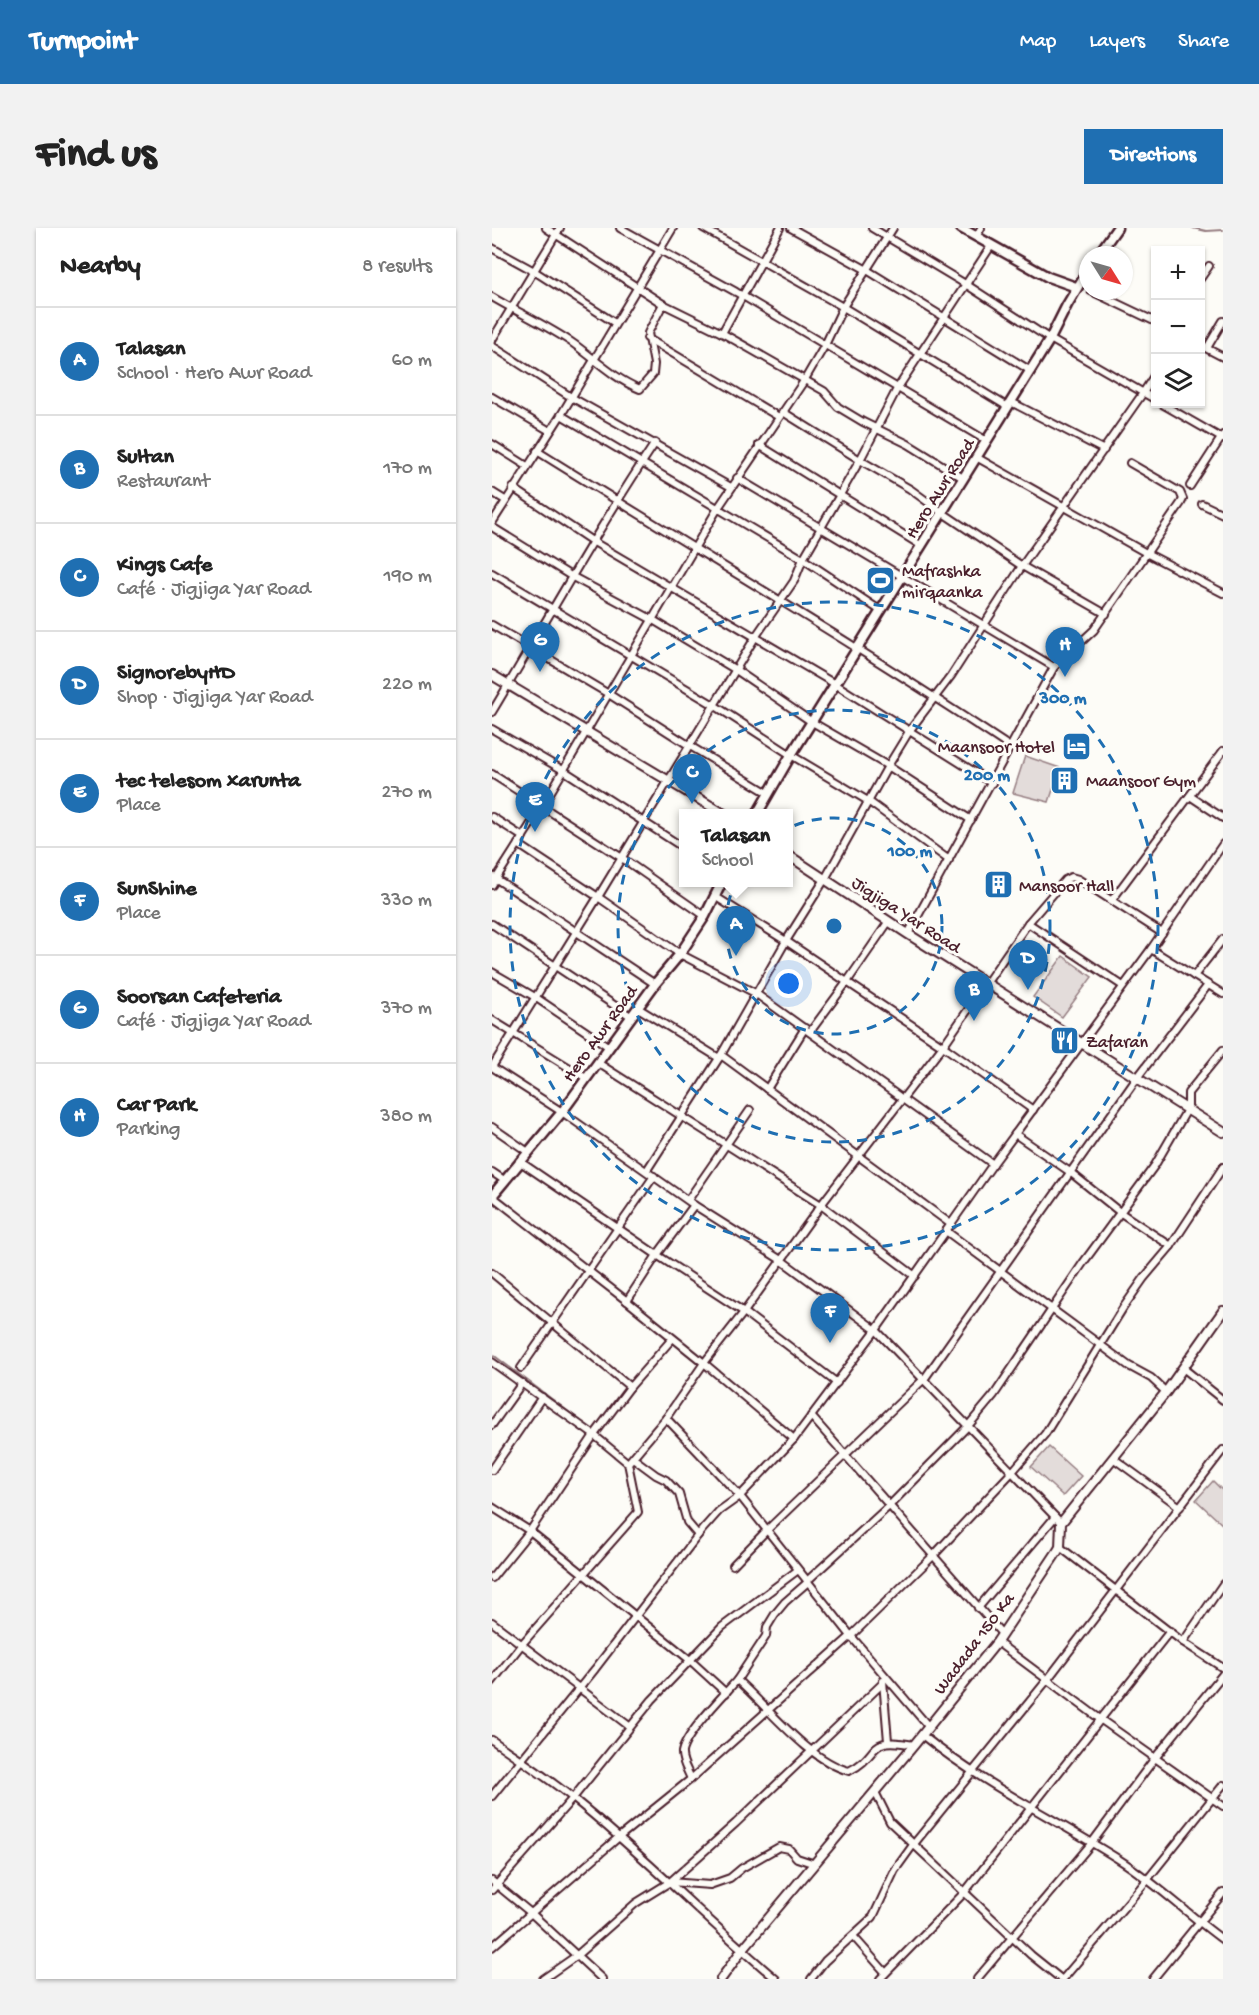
<!DOCTYPE html>
<meta charset="utf-8">
<style>
:root{--surface:#fff;--page:#f2f2f2;--text:#222;--muted:#767676;--line:#e0e0e0;--accent:#1f6fb2}
body{margin:0;font-family:"Gochi Hand",sans-serif;background:var(--page);color:var(--text)}
.controls{position:absolute;right:18px;top:18px;display:grid;overflow:hidden;border-radius:0px;box-shadow:0 2px 4px #0004}
.controls button{width:54px;height:54px;display:grid;place-items:center;padding:0;border:0;border-bottom:2px solid var(--line);background:var(--surface);color:var(--text);font:30px sans-serif}
.compass{position:absolute;left:587px;top:18px;width:54px;height:54px;border-radius:50%;background:var(--surface);box-shadow:0 2px 4px #0004;rotate:127deg}
.you{position:absolute;left:297px;top:756px;width:21px;height:21px;margin:-15px;border:4px solid #fff;border-radius:50%;background:#1a73e8;box-shadow:0 0 0 9px #1a73e833}
.badge{display:grid;place-items:center;width:39px;height:39px;border-radius:50%;background:var(--accent);color:#fff;font-size:20px;font-weight:700}
.pin{position:absolute;translate:-50% -50px;filter:drop-shadow(0 2px 3px #0008)}
.pin::after{content:'';position:absolute;top:32px;width:21px;height:18px;background:inherit;clip-path:polygon(0 0,100% 0,50% 100%)}
.popup{position:absolute;left:187px;top:581px;width:114px;height:78px;box-sizing:border-box;display:grid;place-content:center;border-radius:0px;background:var(--surface);filter:drop-shadow(0 2px 4px #0005);font-size:20px;white-space:nowrap;color:var(--muted)}
.popup b{font-size:22px;color:var(--text)}
.popup::after{content:'';position:absolute;left:50%;top:100%;margin-left:-12px;border:12px solid transparent;border-top-color:var(--surface)}
.list{margin:0;padding:0;list-style:none}
h2{display:flex;justify-content:space-between;align-items:center;height:78px;margin:0;padding:0 24px;font-size:26px}
h2 small{font-size:20px;font-weight:400;color:var(--muted)}
.list li{display:grid;grid-template-columns:39px 1fr auto;gap:18px;align-items:center;box-sizing:border-box;height:108px;padding:0 24px;border-top:2px solid var(--line)}
.list b{display:block;font-size:22px;white-space:nowrap}
.list p{margin:0;font-size:20px;white-space:nowrap;color:var(--muted)}
.list em{font-size:20px;font-style:normal;color:var(--muted)}
.icon{flex:none;width:33px;height:33px;fill:none;stroke:currentColor;stroke-width:2;stroke-linecap:round;stroke-linejoin:round}
.map{position:relative;flex:none;width:731px;height:1751px;overflow:hidden;border-radius:0px}
header{display:flex;align-items:center;gap:36px;box-sizing:border-box;height:84px;padding:0 30px;background:var(--accent);color:#fff}
header strong{font-size:28px}
nav{display:flex;gap:33px;margin-inline-start:auto;font-size:21px}
.intro{display:flex;align-items:center;justify-content:space-between;box-sizing:border-box;height:144px;padding:0 36px}
h1{margin:0;font-size:42px}
.button{padding:15px 27px;border-radius:0px;background:var(--accent);color:#fff;font-size:21px;font-weight:700}
main{display:flex;gap:36px;padding:0 36px}
aside{flex:1;background:var(--surface);border-radius:0px;box-shadow:0 2px 4px #0004}
.map>svg:first-child{display:block}
</style>
<header>
<strong>Turnpoint</strong>
<nav><a>Map</a><a>Layers</a><a>Share</a></nav>
</header>
<div class="intro"><h1>Find us</h1><a class="button">Directions</a></div>
<main>
<aside>
<h2>Nearby<small>8 results</small></h2>
<ul class="list">
<li><span class="badge">A</span><div><b>Talasan</b><p>School · Hero Awr Road</p></div><em>60 m</em></li>
<li><span class="badge">B</span><div><b>Sultan</b><p>Restaurant</p></div><em>170 m</em></li>
<li><span class="badge">C</span><div><b>Kings Cafe</b><p>Café · Jigjiga Yar Road</p></div><em>190 m</em></li>
<li><span class="badge">D</span><div><b>SignorebyHD</b><p>Shop · Jigjiga Yar Road</p></div><em>220 m</em></li>
<li><span class="badge">E</span><div><b>tec telesom xarunta</b><p>Place</p></div><em>270 m</em></li>
<li><span class="badge">F</span><div><b>SunShine</b><p>Place</p></div><em>330 m</em></li>
<li><span class="badge">G</span><div><b>Soorsan Cafeteria</b><p>Café · Jigjiga Yar Road</p></div><em>370 m</em></li>
<li><span class="badge">H</span><div><b>Car Park</b><p>Parking</p></div><em>380 m</em></li>
</ul>
</aside>
<div class="map">
<svg width="731" height="1751" viewBox="0 0 731 1751">
<rect width="100%" height="100%" fill="#fdfcf7"/>
<filter id="ink" filterUnits="userSpaceOnUse"><feTurbulence type="fractalNoise" baseFrequency=".0167" numOctaves="2"/><feDisplacementMap in="SourceGraphic" scale="12" xChannelSelector="R" yChannelSelector="G"/><feConvolveMatrix kernelMatrix="1 2 1 2 8 2 1 2 1" color-interpolation-filters="sRGB"/></filter>
<g filter="url(#ink)">
<g fill="#e3dcda" stroke="#967e82" stroke-width="1.5">
<polygon points="533,528 568,540 557,574 521,565"/>
<polygon points="571,728 600,749 570,789 541,769"/>
<polygon points="557,1219 589,1248 571,1268 539,1239"/>
<polygon points="721,1253 731,1263 731,1297 704,1272"/>
</g>
<g fill="none" stroke-linecap="round" stroke-linejoin="round">
<g stroke="#91777b" stroke-width="2">
<polyline points="701,0 714,3 731,2"/>
<polyline points="0,1126 86,1191"/>
</g>
<defs>
<g id="minor">
<polyline points="54,0 171,76 230,105 332,163 346,179 371,194 416,216 471,250"/>
<polyline points="128,0 244,64 495,213"/>
<polyline points="211,0 351,79 516,179"/>
<polyline points="299,0 375,42 539,143"/>
<polyline points="380,0 475,57 558,111 664,172"/>
<polyline points="484,9 489,0"/>
<polyline points="0,20 42,43 123,95"/>
<polyline points="708,51 717,38"/>
<polyline points="599,63 664,94"/>
<path d="M 0,69 C 27,85 56,98 82,116 C 104,132 123,151 148,161 L 161,146 L 162,136 L 156,105 L 171,76"/>
<polyline points="230,105 288,0"/>
<polyline points="155,110 287,189"/>
<polyline points="0,112 68,0"/>
<polyline points="708,117 731,129"/>
<polyline points="0,118 79,169 239,259"/>
<polyline points="715,120 731,93"/>
<polyline points="0,169 58,203"/>
<polyline points="519,174 612,222"/>
<polyline points="670,176 731,211"/>
<polyline points="291,184 368,232 418,261 451,285 530,338 614,386"/>
<polyline points="69,187 311,331 389,383"/>
<polyline points="0,216 35,238"/>
<polyline points="267,217 430,318"/>
<path d="M 45,223 C 203,322 364,416 518,519"/>
<polyline points="484,229 656,326 731,365"/>
<polyline points="245,250 562,439"/>
<polyline points="698,258 731,207"/>
<polyline points="21,260 100,313 343,456 500,555"/>
<polyline points="0,264 13,272"/>
<polyline points="710,276 731,286"/>
<polyline points="0,295 69,187 181,0"/>
<polyline points="0,299 79,348 161,392 244,442 320,494 396,538 479,592"/>
<polyline points="0,345 222,477 299,527 376,573 457,632"/>
<polyline points="0,397 115,465 198,518 276,565"/>
<path d="M 0,484 C 54,394 105,302 163,215"/>
<polyline points="0,501 71,542 192,620"/>
<polyline points="0,546 130,630 213,688"/>
<polyline points="698,568 731,590"/>
<polyline points="0,589 31,609"/>
<polyline points="26,616 106,669 188,726 263,765 501,936"/>
<polyline points="0,648 163,756"/>
<polyline points="0,657 51,577 226,280 312,153 333,117 351,79 401,0"/>
<polyline points="224,669 294,713 333,651 396,538 418,502 459,448 530,338 651,165 664,145"/>
<polyline points="620,672 731,523"/>
<polyline points="536,695 631,758"/>
<polyline points="0,696 140,789"/>
<polyline points="416,706 562,439 602,402 689,275 691,271 688,264 638,235"/>
<polyline points="659,721 731,766"/>
<polyline points="0,744 43,769 117,819"/>
<polyline points="702,748 731,711"/>
<polyline points="146,780 227,830"/>
<polyline points="0,792 94,850"/>
<polyline points="318,804 355,754 451,818 541,882"/>
<polyline points="229,827 460,997"/>
<polyline points="106,835 329,977 423,1048"/>
<polyline points="0,839 106,669 264,408 302,353 311,331 368,232 405,161 499,18"/>
<polyline points="0,839 70,884 202,977 289,1032 384,1102 569,1295"/>
<polyline points="275,861 313,800"/>
<polyline points="0,899 36,924"/>
<polyline points="523,906 578,944 629,985 679,1018"/>
<polyline points="27,933 165,1027 202,977"/>
<polyline points="155,942 229,827 294,713 355,754 397,693"/>
<polyline points="0,944 12,952"/>
<polyline points="0,968 135,1073 212,1135 252,1084 329,977 451,818 536,695 573,652 579,649 586,651 670,705"/>
<polyline points="196,972 258,882"/>
<polyline points="454,1003 501,936 659,721 731,616"/>
<polyline points="0,1045 138,1159 180,1111"/>
<polyline points="135,1073 165,1027 252,1084 345,1155"/>
<polyline points="0,1134 102,1207 136,1235"/>
<polyline points="29,1140 162,948"/>
<polyline points="691,1140 731,1172"/>
<polyline points="319,1188 510,1406"/>
<polyline points="0,1197 30,1155"/>
<polyline points="302,1211 212,1135 174,1190 248,1268 359,1408 436,1498"/>
<polyline points="141,1230 164,1247 174,1252 187,1266 195,1294 206,1307"/>
<polyline points="621,1230 688,1279"/>
<polyline points="0,1242 50,1169"/>
<polyline points="0,1279 38,1303 102,1207 138,1159"/>
<polyline points="568,1319 691,1414 731,1440"/>
<polyline points="241,1337 275,1302 433,1150 645,850 716,757"/>
<polyline points="0,1350 38,1303 198,1432 234,1465"/>
<polyline points="315,1353 397,1278 476,1198 502,1167 591,1035 663,937 696,880 696,865 731,822"/>
<polyline points="486,1380 563,1289"/>
<polyline points="0,1394 137,1498"/>
<polyline points="505,1414 608,1491 731,1578"/>
<polyline points="691,1414 731,1356"/>
<polyline points="245,1452 274,1408 275,1399 283,1386 293,1374 316,1354"/>
<polyline points="391,1453 396,1513"/>
<polyline points="0,1454 30,1416 146,1284 136,1235 174,1190"/>
<path d="M 430,1507 C 493,1558 566,1592 634,1636 C 668,1659 698,1688 731,1712"/>
<path d="M 0,1512 C 27,1531 56,1550 82,1571 C 152,1627 215,1693 284,1751"/>
<path d="M 199,1551 C 196,1543 189,1533 190,1524 C 194,1505 231,1468 245,1452 C 277,1480 316,1532 357,1543 C 390,1527 372,1507 422,1517"/>
<polyline points="383,1564 398,1594 539,1727 569,1751"/>
<polyline points="0,1568 103,1441 210,1302 227,1283 248,1268 302,1211 384,1102 454,1003 637,1138 659,1150 674,1164"/>
<polyline points="0,1653 39,1685 110,1751"/>
<polyline points="178,1654 218,1657 238,1650 250,1640 287,1619 297,1621 305,1630 323,1636"/>
<polyline points="0,1662 81,1570 160,1472 230,1399 306,1342"/>
<polyline points="361,1708 393,1744"/>
<polyline points="0,1719 127,1609 199,1551 359,1408 441,1328 520,1244 553,1206 631,1080 652,1050 679,1018 731,939"/>
<polyline points="51,1751 84,1728 144,1675 178,1654 244,1595 391,1455"/>
<polyline points="319,1751 333,1733 381,1689 403,1642 421,1617 556,1451 731,1222"/>
<polyline points="388,1751 472,1665 678,1403"/>
<polyline points="485,1751 599,1616 663,1530 731,1446"/>
<polyline points="571,1751 655,1652 731,1557"/>
<polyline points="661,1751 731,1665"/>
</g>
<g id="tertiary">
<polyline points="0,447 232,586"/>
<polyline points="296,627 416,706 731,904"/>
<polyline points="229,1751 250,1722 422,1517 505,1414 565,1324 568,1319 569,1295 674,1164 731,1083"/>
</g>
<g id="secondary">
<polyline points="469,0 556,49 584,59"/>
<polyline points="606,27 625,0"/>
<polyline points="265,586 299,527 558,111 575,77 596,42"/>
<polyline points="0,968 70,884 163,756 188,726 213,688 230,654"/>
</g>
</defs>
<use href="#minor" stroke="#4a1f2b" stroke-width="10"/>
<use href="#tertiary" stroke="#4a1f2b" stroke-width="12"/>
<use href="#secondary" stroke="#4a1f2b" stroke-width="13"/>
<use href="#minor" stroke="#fdfcf7" stroke-width="6"/>
<use href="#tertiary" stroke="#fdfcf7" stroke-width="8"/>
<use href="#secondary" stroke="#fdfcf7" stroke-width="8"/>
</g>
</g>
<g fill="none" stroke="#1f6fb2" stroke-width="3" stroke-dasharray="10 8">
<circle cx="342" cy="698" r="108"/>
<circle cx="342" cy="698" r="216"/>
<circle cx="342" cy="698" r="324"/>
</g>
<defs>
<symbol id="stadium-square" viewBox="-11 -11 22 22"><rect x="-9" y="-9" width="18" height="18" rx="4" fill="#1f6fb2" stroke="#fdfcf7"/><path d="M0-5a6.5 5 0 1 0 0 10a6.5 5 0 1 0 0-10ZM-3.5-1.8h7v3.6h-7Z" fill="#fff"/></symbol>
<symbol id="hotel-square" viewBox="-11 -11 22 22"><rect x="-9" y="-9" width="18" height="18" rx="4" fill="#1f6fb2" stroke="#fdfcf7"/><path d="M-6-4.5h1.5V1H6V5H4.5V3h-9V5H-6ZM-4 0a1.8 1.8 0 1 1 3.6 0ZM.5 0V-2.5h3Q6-2.5 6 0Z" fill="#fff"/></symbol>
<symbol id="building-square" viewBox="-11 -11 22 22"><rect x="-9" y="-9" width="18" height="18" rx="4" fill="#1f6fb2" stroke="#fdfcf7"/><path d="M-4-6H4V6H1V3H-1V6H-4ZM-2.5-4.3h1.7v1.8h-1.7ZM.8-4.3h1.7v1.8H.8ZM-2.5-1h1.7V.8h-1.7ZM.8-1h1.7V.8H.8Z" fill="#fff"/></symbol>
<symbol id="restaurant-square" viewBox="-11 -11 22 22"><rect x="-9" y="-9" width="18" height="18" rx="4" fill="#1f6fb2" stroke="#fdfcf7"/><path d="M-5-6h1v4h1v-4h1v4h1v-4h1v5L-1.5 .5V6h-2V.5L-5-1ZM5-6V6H3V1.5H1.5Q1.5-4 5-6Z" fill="#fff"/></symbol>
</defs>
<g fill-rule="evenodd">
<use href="#stadium-square" x="372" y="336" width="33" height="33"/>
<use href="#hotel-square" x="568" y="502" width="33" height="33"/>
<use href="#building-square" x="556" y="536" width="33" height="33"/>
<use href="#building-square" x="490" y="640" width="33" height="33"/>
<use href="#restaurant-square" x="556" y="796" width="33" height="33"/>
</g>
<g text-anchor="middle" stroke-width="6" stroke-linejoin="round" paint-order="stroke">
<g font-size="18" fill="#4a1f2b" stroke="#fdfcf7">
<text transform="translate(447 260) rotate(-58)" y="6">Hero Awr Road</text>
<text transform="translate(415 686) rotate(33)" y="6">Jigjiga Yar Road</text>
<text transform="translate(107 805) rotate(-54)" y="6">Hero Awr Road</text>
<text transform="translate(481 1415) rotate(-53)" y="6">Wadada 150 Ka</text>
</g>
<g font-size="18" fill="#4a1f2b" stroke="#fdfcf7" text-anchor="start">
<text x="410" y="348">Mafrashka<tspan x="410" dy="21">mirqaanka</tspan></text>
<text x="563" y="524" text-anchor="end">Maansoor Hotel</text>
<text x="594" y="558">Maansoor Gym</text>
<text x="527" y="663">Mansoor Hall</text>
<text x="594" y="819">Zafaran</text>
</g>
</g>
<circle cx="342" cy="698" r="9" fill="#1f6fb2" stroke="#fdfcf7" stroke-width="3"/>
<g font-size="18" text-anchor="middle" font-weight="bold" fill="#1f6fb2" stroke="#fdfcf7" stroke-width="6" stroke-linejoin="round" paint-order="stroke">
<text x="571" y="475">300 m</text>
<text x="495" y="552">200 m</text>
<text x="418" y="628">100 m</text>
</g>
</svg>
<div class="controls">
<button>+</button>
<button>−</button>
<button><svg class="icon" aria-label="layers" viewBox="0 0 24 24"><path d="M12 4l9 5-9 5-9-5zM3 14l9 5 9-5"/></svg></button>
</div>
<svg class="compass" viewBox="-18 -18 36 36"><path d="M0-13l5 13h-10z" fill="#e53935"/><path d="M0 13l5-13h-10z" fill="#767676"/></svg>
<div class="you"></div>
<div class="pin badge" style="left:244px;top:728px">A</div>
<div class="popup"><b>Talasan</b>School</div>
<div class="pin badge" style="left:482px;top:793px">B</div>
<div class="pin badge" style="left:200px;top:576px">C</div>
<div class="pin badge" style="left:536px;top:762px">D</div>
<div class="pin badge" style="left:43px;top:604px">E</div>
<div class="pin badge" style="left:338px;top:1115px">F</div>
<div class="pin badge" style="left:48px;top:444px">G</div>
<div class="pin badge" style="left:573px;top:449px">H</div>
</div>
</main>
